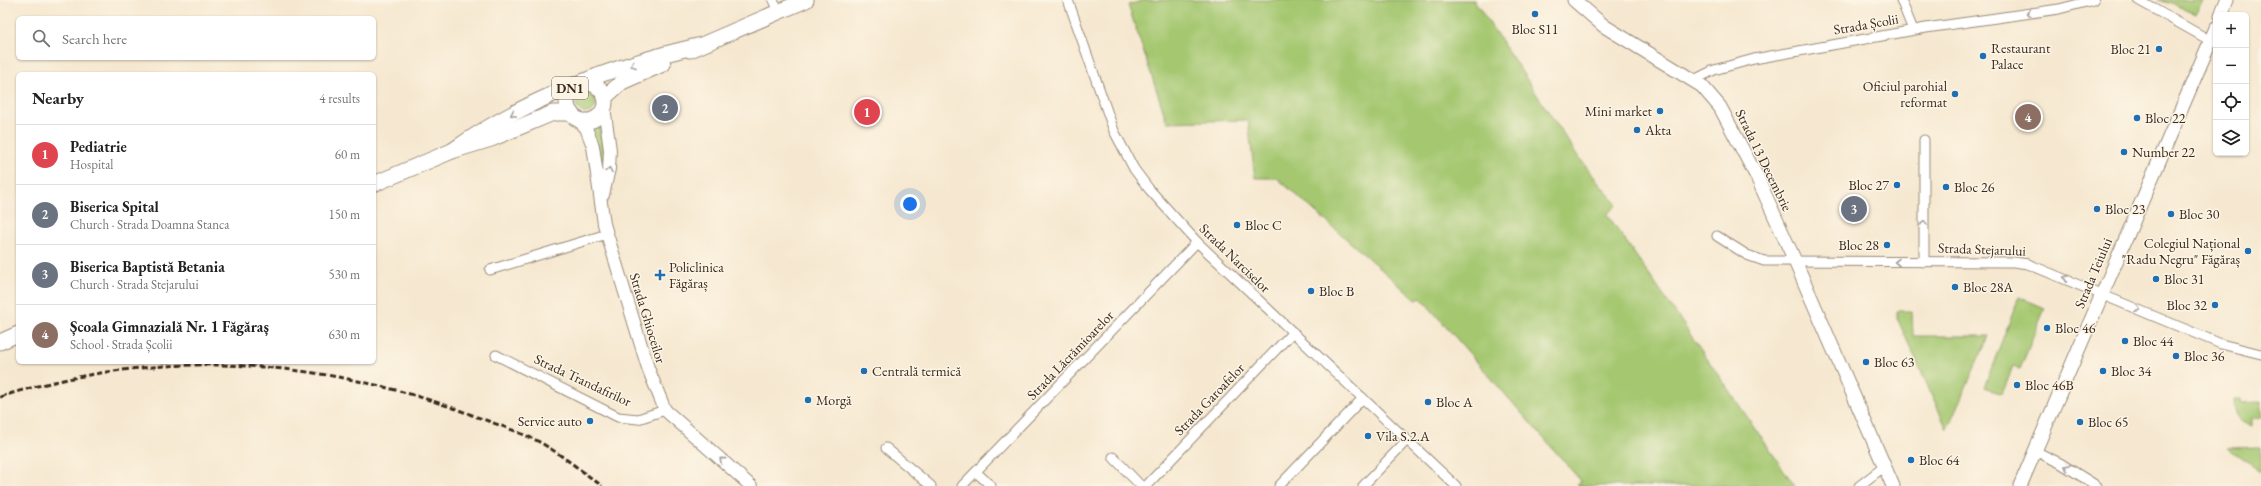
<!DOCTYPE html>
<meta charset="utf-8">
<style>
:root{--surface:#fff;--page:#f2f2f2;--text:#222;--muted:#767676;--line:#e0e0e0;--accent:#1f6fb2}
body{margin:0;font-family:"EB Garamond",serif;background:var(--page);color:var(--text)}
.controls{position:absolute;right:12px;top:12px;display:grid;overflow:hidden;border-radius:6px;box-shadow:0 1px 3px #0004}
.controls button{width:36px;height:36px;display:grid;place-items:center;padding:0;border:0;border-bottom:1px solid var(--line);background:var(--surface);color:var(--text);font:20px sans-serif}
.you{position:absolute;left:910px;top:204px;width:14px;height:14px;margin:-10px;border:3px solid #fff;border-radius:50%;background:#1a73e8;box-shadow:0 0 0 6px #1a73e833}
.badge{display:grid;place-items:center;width:26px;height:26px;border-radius:50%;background:var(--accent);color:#fff;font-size:13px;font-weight:700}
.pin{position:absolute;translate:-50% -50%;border:2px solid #fff;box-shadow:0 1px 4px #0006}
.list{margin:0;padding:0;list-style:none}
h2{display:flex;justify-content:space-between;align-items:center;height:52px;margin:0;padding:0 16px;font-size:17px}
h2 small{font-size:13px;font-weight:400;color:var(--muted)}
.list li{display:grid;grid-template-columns:26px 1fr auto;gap:12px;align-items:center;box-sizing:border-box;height:60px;padding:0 16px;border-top:1px solid var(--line)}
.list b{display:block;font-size:15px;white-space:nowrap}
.list p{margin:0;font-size:13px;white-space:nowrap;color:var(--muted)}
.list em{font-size:13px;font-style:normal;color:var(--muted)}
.icon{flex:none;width:22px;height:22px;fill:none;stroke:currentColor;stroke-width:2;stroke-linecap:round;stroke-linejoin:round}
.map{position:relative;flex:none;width:2261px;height:486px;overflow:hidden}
.search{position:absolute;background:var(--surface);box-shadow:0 1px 3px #0004;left:16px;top:16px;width:360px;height:44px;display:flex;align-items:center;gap:10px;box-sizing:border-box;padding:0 14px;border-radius:6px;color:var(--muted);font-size:15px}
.panel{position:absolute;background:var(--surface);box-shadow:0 1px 3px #0004;left:16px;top:72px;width:360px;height:292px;border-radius:6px}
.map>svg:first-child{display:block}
</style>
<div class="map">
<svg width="2261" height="486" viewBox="0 0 2261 486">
<rect width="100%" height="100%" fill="#fcf5e5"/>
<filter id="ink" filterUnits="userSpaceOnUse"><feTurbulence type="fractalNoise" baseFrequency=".025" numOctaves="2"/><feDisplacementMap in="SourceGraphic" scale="8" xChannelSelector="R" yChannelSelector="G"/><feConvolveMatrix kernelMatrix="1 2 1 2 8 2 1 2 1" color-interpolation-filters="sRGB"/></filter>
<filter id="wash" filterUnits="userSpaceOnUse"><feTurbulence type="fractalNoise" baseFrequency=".012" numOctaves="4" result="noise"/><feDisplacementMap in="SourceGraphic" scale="16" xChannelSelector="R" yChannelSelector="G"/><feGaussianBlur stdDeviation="0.9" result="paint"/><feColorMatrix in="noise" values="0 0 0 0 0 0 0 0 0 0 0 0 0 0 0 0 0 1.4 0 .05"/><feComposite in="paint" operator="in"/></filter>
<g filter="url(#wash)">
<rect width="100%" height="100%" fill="#f6e8d0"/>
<g fill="#a4c770" stroke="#707847">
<polygon points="1145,0 1474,0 1577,155 1617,205 1607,214 1795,486 1577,486 1581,481 1421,298 1416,300 1277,178 1255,178 1248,120 1167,122 1128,5"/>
<polygon points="2159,0 2202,0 2197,13"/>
<circle cx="586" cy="103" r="10"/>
<path d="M 599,123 C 600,134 609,161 602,169 L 590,128 Z"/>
<polygon points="2019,297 2045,308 2020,369 2013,367 2002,394 1984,387"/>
<polygon points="1897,311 1912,311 1913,336 1989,336 1947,429 1897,318"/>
<path d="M 2234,399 L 2241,399 L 2241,403 L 2261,402 L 2261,418 L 2251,418 L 2251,426 C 2236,421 2235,415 2234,399 Z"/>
<polygon points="2261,447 2261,472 2228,448"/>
</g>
</g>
<g filter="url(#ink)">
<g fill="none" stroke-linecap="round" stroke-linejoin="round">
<defs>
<g id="minor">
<polyline points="773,0 778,12"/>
<polyline points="1068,0 1114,131 1134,169 1149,189 1197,242 1456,486"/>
<polyline points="1901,0 1913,30"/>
<polyline points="2138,0 2211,41"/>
<polyline points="1694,80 1714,70 1754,59 1926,28 2059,9 2094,0"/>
<polyline points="1717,236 1747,255 1764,261 2014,262 2028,264 2221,344 2261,354"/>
<polyline points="1924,262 1924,140"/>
<polyline points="490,270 607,234"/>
<polyline points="496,355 618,417 638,419 665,410"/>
<polyline points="886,448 931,486"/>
<polyline points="2035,451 2060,463 2097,486"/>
<polyline points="1113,457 1141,486"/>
<polyline points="976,472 991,486"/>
<polyline points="962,486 1197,242"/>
<polyline points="1146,486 1293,332"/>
<polyline points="1279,486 1363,398"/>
<polyline points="1363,486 1407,440"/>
<polyline points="1859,486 1885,466"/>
</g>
<g id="tertiary">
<polyline points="575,117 586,128 593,146 604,224 648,368 665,410 751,486"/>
<polyline points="603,195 609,169 610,150 604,107"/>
</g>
<g id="secondary">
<polyline points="1574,0 1604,26 1702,86 1720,107 1757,177 1795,261 1893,486"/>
<polyline points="2221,15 2227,0"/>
<polyline points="2020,486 2216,28"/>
</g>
<g id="primary">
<polyline points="690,50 806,0"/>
<circle cx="586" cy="102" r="19"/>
<polyline points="604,98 622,82 663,64"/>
<path d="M 452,151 C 522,101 614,65 697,46"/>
<polyline points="374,184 452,151 491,139 553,113 571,113"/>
<polyline points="0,342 18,334"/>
</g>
</defs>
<use href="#minor" stroke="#988977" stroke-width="11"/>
<use href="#tertiary" stroke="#988977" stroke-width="14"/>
<use href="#secondary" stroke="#988977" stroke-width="15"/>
<use href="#primary" stroke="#988977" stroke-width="17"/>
<use href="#minor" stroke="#fff" stroke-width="9"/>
<use href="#tertiary" stroke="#fff" stroke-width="12"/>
<use href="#secondary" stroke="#fff" stroke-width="13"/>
<use href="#primary" stroke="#fff" stroke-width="15"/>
<path stroke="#3b2a1e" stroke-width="3" stroke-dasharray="6 3" stroke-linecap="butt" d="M 0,397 C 154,347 322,357 472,415 C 495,424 522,432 543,444 C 563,456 583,472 602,486"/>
</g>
<defs><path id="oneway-chevron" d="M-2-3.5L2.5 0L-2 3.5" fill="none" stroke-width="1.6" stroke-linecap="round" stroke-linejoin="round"/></defs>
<g stroke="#a79f9a">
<use href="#oneway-chevron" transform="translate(2029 13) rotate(172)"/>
<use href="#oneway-chevron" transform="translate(633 65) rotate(160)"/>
<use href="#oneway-chevron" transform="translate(513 114) rotate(154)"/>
<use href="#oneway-chevron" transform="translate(609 170) rotate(-80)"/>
<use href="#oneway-chevron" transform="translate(1924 223) rotate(-90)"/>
<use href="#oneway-chevron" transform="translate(1897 262) rotate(180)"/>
<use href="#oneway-chevron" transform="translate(2066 278) rotate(-157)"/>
<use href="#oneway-chevron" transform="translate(2138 309) rotate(23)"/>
<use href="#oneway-chevron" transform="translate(722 460) rotate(-140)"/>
<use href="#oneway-chevron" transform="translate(2067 467) rotate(-148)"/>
</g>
</g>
<g fill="#1f6fb2" stroke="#fcf5e5" stroke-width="1.5">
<circle cx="1535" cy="14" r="4"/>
<circle cx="2159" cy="49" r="4"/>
<circle cx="1983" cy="56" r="4"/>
<circle cx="1955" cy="94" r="4"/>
<circle cx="1660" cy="111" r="4"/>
<circle cx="2137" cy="118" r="4"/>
<circle cx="1637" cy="130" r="4"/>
<circle cx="2124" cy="152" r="4"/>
<circle cx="1897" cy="185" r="4"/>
<circle cx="1946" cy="187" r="4"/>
<circle cx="2097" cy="209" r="4"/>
<circle cx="2171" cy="214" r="4"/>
<circle cx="1237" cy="225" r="4"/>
<circle cx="1887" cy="245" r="4"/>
<circle cx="2248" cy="251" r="4"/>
<path d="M658 269h4v4h4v4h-4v4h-4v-4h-4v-4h4z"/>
<circle cx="2156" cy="279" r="4"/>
<circle cx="1955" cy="287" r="4"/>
<circle cx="1311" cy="291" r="4"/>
<circle cx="2215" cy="305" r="4"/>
<circle cx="2047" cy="328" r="4"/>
<circle cx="2125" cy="341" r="4"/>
<circle cx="2176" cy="356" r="4"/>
<circle cx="1866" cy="362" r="4"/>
<circle cx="864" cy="371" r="4"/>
<circle cx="2103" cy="371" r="4"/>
<circle cx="2017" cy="385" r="4"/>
<circle cx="808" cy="400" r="4"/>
<circle cx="1428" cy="402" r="4"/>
<circle cx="590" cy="421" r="4"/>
<circle cx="2080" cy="422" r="4"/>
<circle cx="1368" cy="436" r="4"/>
<circle cx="1911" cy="460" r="4"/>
</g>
<g text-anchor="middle" stroke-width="3" stroke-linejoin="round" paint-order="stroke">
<rect fill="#fcf5e5" stroke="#75675a" stroke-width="1" x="552" y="77" width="36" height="22" rx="3"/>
<g font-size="13" font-weight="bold" fill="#3b2a1e">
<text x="570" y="93">DN1</text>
</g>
<g font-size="14" fill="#3b2a1e" stroke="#fcf5e5">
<text transform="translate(1866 24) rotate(-10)" y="5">Strada Școlii</text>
<text transform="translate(1764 160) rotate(64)" y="5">Strada 13 Decembrie</text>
<text transform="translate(1982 249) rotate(2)" y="5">Strada Stejarului</text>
<text transform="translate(1235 258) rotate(44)" y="5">Strada Narciselor</text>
<text transform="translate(2093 273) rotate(-67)" y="5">Strada Teiului</text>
<text transform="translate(648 318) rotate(73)" y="5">Strada Ghioceilor</text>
<text transform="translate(1070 355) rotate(-46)" y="5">Strada Lăcrămioarelor</text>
<text transform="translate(583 380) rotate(25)" y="5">Strada Trandafirilor</text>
<text transform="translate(1209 399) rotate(-46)" y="5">Strada Garoafelor</text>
</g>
<g font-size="14" fill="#3b2a1e" stroke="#fcf5e5" text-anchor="start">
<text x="1535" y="34" text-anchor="middle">Bloc S11</text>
<text x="1991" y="53">Restaurant<tspan x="1991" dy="16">Palace</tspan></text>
<text x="2151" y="54" text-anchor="end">Bloc 21</text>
<text x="1947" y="91" text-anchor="end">Oficiul parohial<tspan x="1947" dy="16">reformat</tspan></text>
<text x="1652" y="116" text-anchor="end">Mini market</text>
<text x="2145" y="123">Bloc 22</text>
<text x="1645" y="135">Akta</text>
<text x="2132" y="157">Number 22</text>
<text x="1889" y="190" text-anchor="end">Bloc 27</text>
<text x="1954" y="192">Bloc 26</text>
<text x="2105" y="214">Bloc 23</text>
<text x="2179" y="219">Bloc 30</text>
<text x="1245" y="230">Bloc C</text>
<text x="2240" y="248" text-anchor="end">Colegiul Național<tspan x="2240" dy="16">"Radu Negru" Făgăraș</tspan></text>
<text x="1879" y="250" text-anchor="end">Bloc 28</text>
<text x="669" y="272">Policlinica<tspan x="669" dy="16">Făgăraș</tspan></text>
<text x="2164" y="284">Bloc 31</text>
<text x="1963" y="292">Bloc 28A</text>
<text x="1319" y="296">Bloc B</text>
<text x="2207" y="310" text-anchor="end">Bloc 32</text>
<text x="2055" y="333">Bloc 46</text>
<text x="2133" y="346">Bloc 44</text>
<text x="2184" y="361">Bloc 36</text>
<text x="1874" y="367">Bloc 63</text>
<text x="872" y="376">Centrală termică</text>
<text x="2111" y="376">Bloc 34</text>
<text x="2025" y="390">Bloc 46B</text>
<text x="816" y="405">Morgă</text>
<text x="1436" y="407">Bloc A</text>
<text x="582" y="426" text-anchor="end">Service auto</text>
<text x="2088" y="427">Bloc 65</text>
<text x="1376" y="441">Vila S.2.A</text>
<text x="1919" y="465">Bloc 64</text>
</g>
</g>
</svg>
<div class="controls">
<button>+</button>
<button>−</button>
<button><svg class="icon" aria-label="locate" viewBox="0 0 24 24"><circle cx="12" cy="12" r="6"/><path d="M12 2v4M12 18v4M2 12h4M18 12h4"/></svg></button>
<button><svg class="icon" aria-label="layers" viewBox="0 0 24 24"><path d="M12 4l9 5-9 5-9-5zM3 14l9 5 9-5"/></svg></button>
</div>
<div class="you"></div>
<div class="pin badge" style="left:867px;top:112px;background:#e0444e">1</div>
<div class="pin badge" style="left:665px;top:108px;background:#6b7280">2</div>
<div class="pin badge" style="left:1854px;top:209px;background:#6b7280">3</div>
<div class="pin badge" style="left:2028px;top:117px;background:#8d6e63">4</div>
<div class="search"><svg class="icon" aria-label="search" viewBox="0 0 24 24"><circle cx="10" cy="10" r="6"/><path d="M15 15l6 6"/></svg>Search here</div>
<section class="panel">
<h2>Nearby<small>4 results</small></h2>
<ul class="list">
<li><span class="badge" style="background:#e0444e">1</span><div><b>Pediatrie</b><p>Hospital</p></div><em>60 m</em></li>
<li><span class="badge" style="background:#6b7280">2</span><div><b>Biserica Spital</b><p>Church · Strada Doamna Stanca</p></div><em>150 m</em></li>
<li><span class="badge" style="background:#6b7280">3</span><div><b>Biserica Baptistă Betania</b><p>Church · Strada Stejarului</p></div><em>530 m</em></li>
<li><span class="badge" style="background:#8d6e63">4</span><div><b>Școala Gimnazială Nr. 1 Făgăraș</b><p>School · Strada Școlii</p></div><em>630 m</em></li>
</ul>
</section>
</div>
